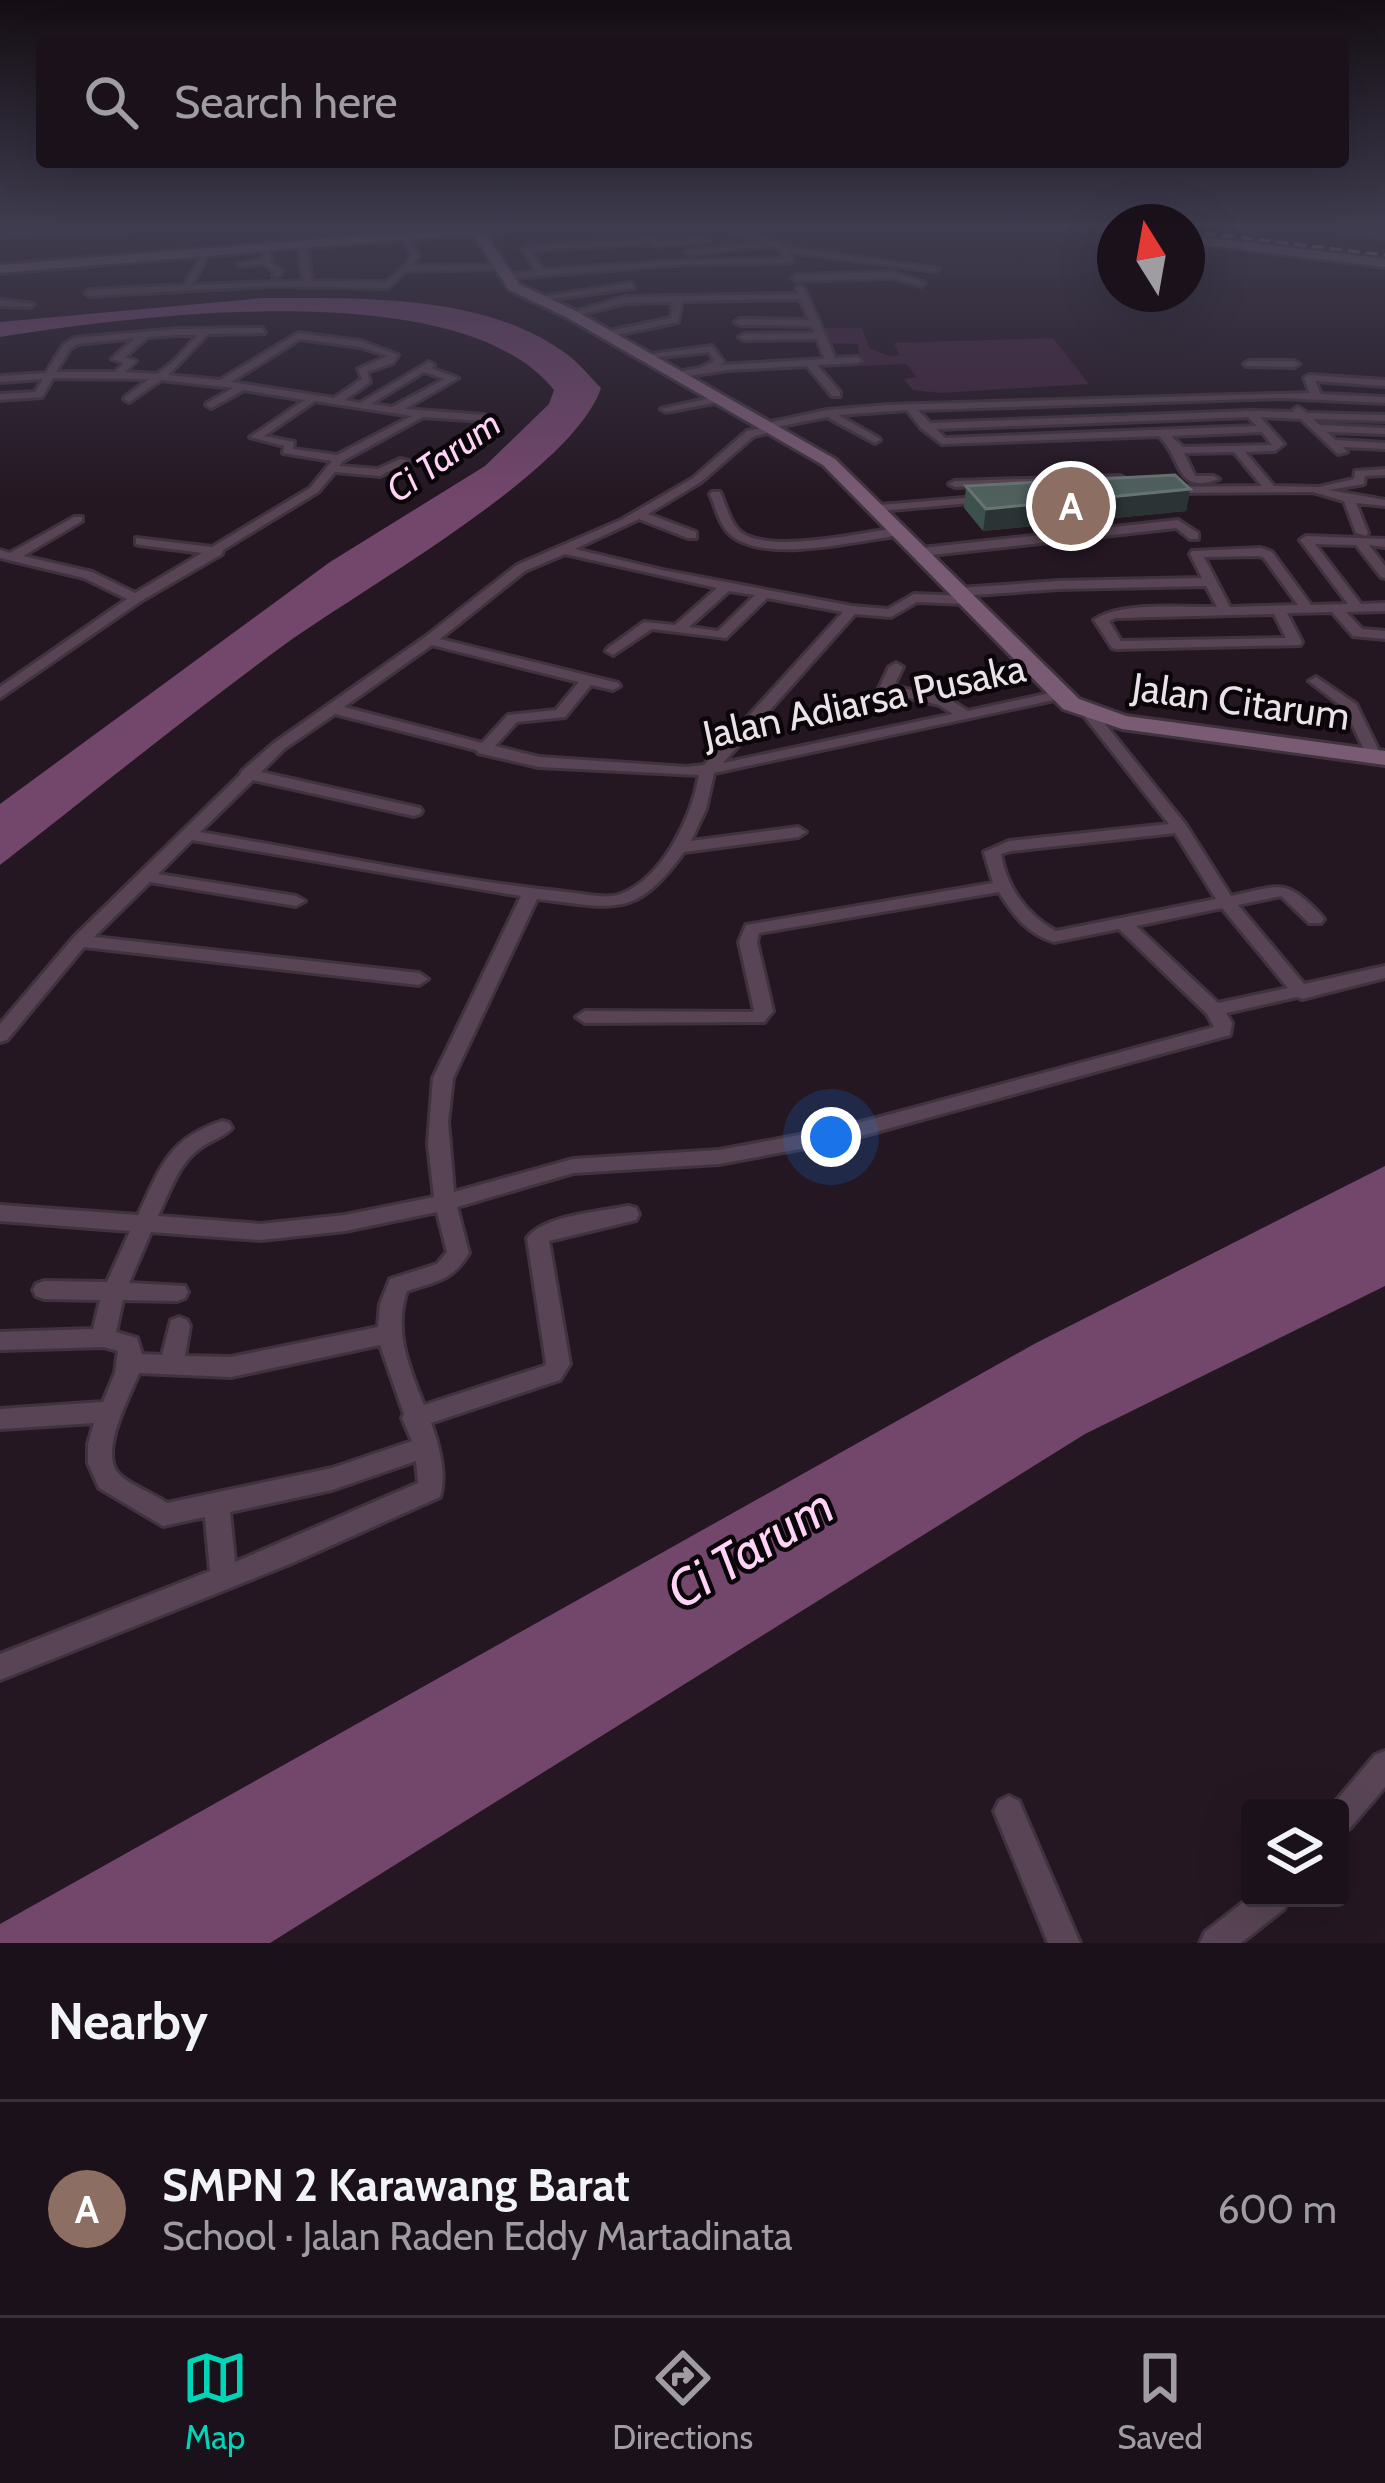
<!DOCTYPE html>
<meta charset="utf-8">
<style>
:root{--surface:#1b111a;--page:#241a23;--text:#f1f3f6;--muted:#a09da2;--line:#393139;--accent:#00d5b7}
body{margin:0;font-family:Cabin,sans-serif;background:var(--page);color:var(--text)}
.controls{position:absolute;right:36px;bottom:36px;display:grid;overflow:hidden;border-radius:12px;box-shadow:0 12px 48px #0002}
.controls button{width:108px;height:108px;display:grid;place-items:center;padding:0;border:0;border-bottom:3px solid var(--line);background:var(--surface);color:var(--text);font:60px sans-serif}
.compass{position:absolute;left:1097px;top:204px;width:108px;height:108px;border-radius:50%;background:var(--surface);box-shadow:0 12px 48px #0002;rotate:349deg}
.you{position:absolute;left:831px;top:1137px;width:42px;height:42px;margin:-30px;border:9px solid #fff;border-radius:50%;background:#1a73e8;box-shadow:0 0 0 18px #1a73e833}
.badge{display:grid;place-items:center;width:78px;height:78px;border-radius:50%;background:var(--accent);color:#fff;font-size:39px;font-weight:700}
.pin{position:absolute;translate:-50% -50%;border:6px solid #fff;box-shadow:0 3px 12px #0006}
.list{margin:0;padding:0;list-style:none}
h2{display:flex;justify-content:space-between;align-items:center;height:156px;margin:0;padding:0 48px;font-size:51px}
h2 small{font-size:39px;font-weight:400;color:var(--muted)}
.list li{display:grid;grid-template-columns:78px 1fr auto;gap:36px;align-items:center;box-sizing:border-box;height:216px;padding:0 48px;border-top:3px solid var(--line)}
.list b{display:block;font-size:45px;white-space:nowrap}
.list p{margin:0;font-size:39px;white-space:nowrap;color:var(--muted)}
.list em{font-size:39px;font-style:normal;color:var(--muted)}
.icon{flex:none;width:66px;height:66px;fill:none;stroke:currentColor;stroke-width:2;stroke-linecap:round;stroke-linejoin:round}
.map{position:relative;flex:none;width:1385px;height:1943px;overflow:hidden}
.search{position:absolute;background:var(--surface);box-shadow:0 12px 48px #0002;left:36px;right:36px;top:36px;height:132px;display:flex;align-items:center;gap:30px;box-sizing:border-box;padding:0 42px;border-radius:12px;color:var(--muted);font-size:45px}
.sheet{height:372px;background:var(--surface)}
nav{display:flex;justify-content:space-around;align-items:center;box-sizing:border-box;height:168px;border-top:3px solid var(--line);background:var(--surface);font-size:33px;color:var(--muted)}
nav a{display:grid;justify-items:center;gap:6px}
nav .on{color:var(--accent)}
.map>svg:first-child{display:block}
</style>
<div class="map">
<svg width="1385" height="1943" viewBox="0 0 1385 1943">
<rect width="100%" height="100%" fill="#241722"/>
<polygon fill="#40233c" points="816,328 862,328 869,348 889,356 900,355 894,343 1053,338 1089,384 941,393 913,390 904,379 917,377 906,364 860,366 858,344 827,343"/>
<g fill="#73466c">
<path d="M 263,298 C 360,298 486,293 568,355 C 580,364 590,377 601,388 C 573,472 361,589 284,645 C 187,716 94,792 0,865 L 0,804 L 330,562 L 485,466 L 549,404 L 554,390 C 460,272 134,316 0,337 L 0,322 Z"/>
<polygon points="1385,1166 1385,1286 1085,1434 270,1943 0,1943 0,1924 1036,1343"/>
</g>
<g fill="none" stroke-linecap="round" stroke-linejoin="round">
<defs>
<g id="street">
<polygon points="114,227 153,228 0,237 0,233"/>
<polygon points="724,227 736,227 786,247 939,269 935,271 789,252 793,261 789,263 672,265 503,279 499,276 536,271 522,249 526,247 653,239 657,242 705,239 709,241 656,246 652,243 531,251 544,270 672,261 784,259 781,250 766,245 762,247 688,254 684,252 761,243"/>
<polygon points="1331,227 1385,234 1385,238 1335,229"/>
<polygon points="407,234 411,236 419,256 413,266 498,265 502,267 498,269 406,271 388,288 271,286 89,296 85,293 89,290 184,285 205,251 209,253 192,285 303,281 298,244 302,242 306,244 312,281 386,282 405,266 411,256 403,236"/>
<polygon points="265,246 269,248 272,264 283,271 279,276 273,276 274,272 264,264 242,266 238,264 263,259 261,248"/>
<polygon points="893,272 925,283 921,286 893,278 796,281 792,278 796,275"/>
<polygon points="631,283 634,288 538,301 534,298"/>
<polygon points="800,285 804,288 835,358 857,357 862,360 857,363 817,365 840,392 840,396 832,396 807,366 728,370 675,378 672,377 672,373 700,368 714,361 709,352 642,359 637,356 712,346 724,362 719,365 825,359 817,339 744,340 739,337 744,334 815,333 811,326 740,325 735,322 740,319 809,320 800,299 682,301 678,322 607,337 604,332 671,318 673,302 625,303 571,317 567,314 625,297 798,294 796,288"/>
<polygon points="0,300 34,304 30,307 0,306"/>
<path d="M 262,328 L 265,333 L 208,334 L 168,375 L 220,380 L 298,333 L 361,341 L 398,355 L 393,363 L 367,372 L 370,382 L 345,400 L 360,403 L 429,362 L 434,365 L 431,368 L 458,378 L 405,409 L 484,415 L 489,418 L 484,421 L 423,417 L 343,461 L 339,466 L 378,469 L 400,459 L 409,461 L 380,476 L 335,472 L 318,492 L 223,550 L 222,554 L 141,601 L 0,698 L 0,687 L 127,599 L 84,578 L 0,558 L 0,550 L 10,553 L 74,517 L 82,517 L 82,521 L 23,556 L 92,572 L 135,593 L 202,553 L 140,545 L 136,544 L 136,538 L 212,547 L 310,488 L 332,461 L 283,453 L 284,446 L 250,437 L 305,400 L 244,390 L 211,408 L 206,405 L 207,403 L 233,388 L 161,380 L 129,402 L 124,399 L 125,397 L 149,379 L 53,378 L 42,397 L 0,400 L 0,394 L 35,392 L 43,379 L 0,382 L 0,376 L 46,373 L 63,345 L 74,338 L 177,329 ZM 177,335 L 198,335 L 173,362 L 157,374 L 125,372 L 136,361 L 125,357 L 148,337 ZM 135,338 L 112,359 L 124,363 L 115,372 L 56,372 L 70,349 L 77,344 ZM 300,339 L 360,347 L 388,356 L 358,369 L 362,379 L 334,398 L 231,382 ZM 424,372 L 445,379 L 392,407 L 371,404 ZM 315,401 L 412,416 L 337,455 L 293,449 L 294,442 L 264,436 Z"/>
<polygon points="1249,361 1294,361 1299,364 1294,367 1246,366 1244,364"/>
<path d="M 1309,375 L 1385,380 L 1385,386 L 1315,381 L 1321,394 L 1385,397 L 1385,403 L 1281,398 L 918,410 L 930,423 L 1251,411 L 1294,412 L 1293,410 L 1298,407 L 1307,413 L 1385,415 L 1385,421 L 1313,419 L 1320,425 L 1385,428 L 1385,434 L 1327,432 L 1335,440 L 1385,443 L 1385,449 L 1343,447 L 1347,452 L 1338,454 L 1301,419 L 1260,417 L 1284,444 L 1275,451 L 1245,452 L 1274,486 L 1319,487 L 1354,479 L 1355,471 L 1385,469 L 1385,475 L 1365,476 L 1364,484 L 1329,490 L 1385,500 L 1385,506 L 1356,503 L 1368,533 L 1366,536 L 1356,533 L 1344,501 L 1313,492 L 1166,493 L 1160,490 L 1166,487 L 1262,486 L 1234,452 L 1184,453 L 1195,476 L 1213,476 L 1219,479 C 1174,495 1184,460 1159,436 L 942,444 L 921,428 L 907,410 L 838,415 L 879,438 L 880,440 L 875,443 L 827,417 L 776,427 L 776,431 L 754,436 L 701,482 L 648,514 L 696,532 L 696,538 L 688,538 L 639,519 L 575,549 L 662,570 L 852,606 L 888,609 L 914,594 L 967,596 L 973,600 L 967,604 L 917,602 L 891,617 L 855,614 L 723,763 L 953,714 L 939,705 L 881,691 L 879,688 L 889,667 L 896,663 L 903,667 L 894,686 L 949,699 L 968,711 L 1059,691 L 1066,695 L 1059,699 L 714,773 L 706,809 L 691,841 L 798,827 L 806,832 L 798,837 L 684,852 C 634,921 613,907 537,899 L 453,1078 L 448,1122 L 454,1192 L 573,1159 L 719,1150 L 843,1127 L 1214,1027 L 1207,1014 L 1119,929 L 1054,942 C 1028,934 1013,915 999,892 L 759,933 L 757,942 L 773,1011 L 764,1022 L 585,1023 L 576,1017 L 585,1011 L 752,1012 L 754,1010 L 739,942 L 746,925 L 993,883 L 984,852 L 1009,841 L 1169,824 L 1081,712 L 1088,708 L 1093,709 L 1186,825 L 1231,896 C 1280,886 1284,877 1321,915 L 1324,919 L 1321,923 L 1309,923 L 1281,896 L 1238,905 L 1304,984 L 1385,966 L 1385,978 L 1302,999 L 1297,997 L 1226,1013 L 1232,1023 L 1230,1035 L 843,1141 L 719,1164 L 573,1173 L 457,1207 L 469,1253 C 452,1281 437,1281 407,1291 C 393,1330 409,1368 424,1405 L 544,1366 L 546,1363 L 527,1238 C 544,1215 600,1212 628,1206 L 636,1208 L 639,1214 L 636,1220 L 549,1241 L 570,1364 L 560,1380 L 431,1423 C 439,1445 447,1474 440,1497 L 292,1563 L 0,1680 L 0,1654 L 210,1571 L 205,1517 L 163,1526 L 99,1488 L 88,1463 L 88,1444 L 94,1423 L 0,1429 L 0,1409 L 103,1402 L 115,1373 L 118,1351 L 104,1347 L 0,1350 L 0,1332 L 93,1329 L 100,1300 L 44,1299 L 36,1296 L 33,1290 L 36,1284 L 44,1281 L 107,1282 L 130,1231 L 0,1221 L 0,1205 L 138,1215 C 161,1167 168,1139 222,1121 L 229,1123 L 232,1128 C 223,1138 210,1140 199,1149 C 178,1164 169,1194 158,1216 L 261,1224 L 345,1215 L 434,1197 L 428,1144 L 433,1078 L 521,896 L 192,840 L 158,874 L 296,896 L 305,901 L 296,906 L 150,882 L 94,937 L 419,973 L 428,979 L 419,985 L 84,947 L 7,1040 L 0,1042 L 0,1024 L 74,937 L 240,775 L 242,771 L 274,743 L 425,637 L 517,565 L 621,520 L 693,478 L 747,431 L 762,428 L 762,424 L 827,410 L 888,405 L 1310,393 L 1304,378 ZM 1248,417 L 1257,426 L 945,438 L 936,429 ZM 1262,432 L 1272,445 L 1183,447 L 1171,436 ZM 565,554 L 717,588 L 675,625 L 644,622 L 608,648 L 606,651 L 613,655 L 652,629 L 726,638 L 767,598 L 843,612 L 704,765 L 687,767 L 539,757 L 495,746 L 517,722 L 565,717 L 591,685 L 613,690 L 620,686 L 618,683 L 440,639 L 525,571 ZM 729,591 L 755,595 L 718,631 L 689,627 ZM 432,645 L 579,682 L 556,710 L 508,715 L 482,743 L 344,707 ZM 335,714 L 476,750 L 478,753 L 539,767 L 699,775 C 692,817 663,878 621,894 C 606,900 582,893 566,892 C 444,879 322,853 200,832 L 253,780 L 414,816 L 420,814 L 422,811 L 420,808 L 261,772 L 284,749 ZM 1175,833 L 1216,899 L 1056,931 C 1026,915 1006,886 1001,854 L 1011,851 ZM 1222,908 L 1288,988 L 1218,1003 L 1136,926 ZM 437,1212 L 447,1252 L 437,1264 L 390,1279 L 380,1304 L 378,1327 L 231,1357 L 185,1356 L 190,1326 L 187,1320 L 179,1317 L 171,1320 L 162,1355 L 142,1354 L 137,1338 L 116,1332 L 123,1300 L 177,1301 L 185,1298 L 188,1292 L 185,1286 L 129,1283 L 151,1232 L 261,1240 L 345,1231 ZM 380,1345 L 404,1414 L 402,1418 L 412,1441 L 332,1468 L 167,1503 C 155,1494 127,1484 118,1473 C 99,1451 130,1396 139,1373 L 231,1377 ZM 416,1461 L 418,1483 L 235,1562 L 230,1512 L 332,1490 Z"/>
<polygon points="719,396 723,397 723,401 666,412 661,409"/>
<polygon points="1120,476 1126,479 1124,481 955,487 949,484 955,481"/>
<path d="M 712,492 L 720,492 C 726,505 730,524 742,533 C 773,554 865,532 902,527 L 908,531 L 902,535 C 860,540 767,564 732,536 C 720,527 716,508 710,494 Z"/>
<polygon points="988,496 994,499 992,501 880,511 874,508 880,505"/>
<polygon points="1178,520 1198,533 1198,539 1190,539 1176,528 922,556 916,552 922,548"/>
<path d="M 1306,536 L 1385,539 L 1385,547 L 1369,545 L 1385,566 L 1385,578 L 1381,577 L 1356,545 L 1315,544 L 1361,604 L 1385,603 L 1385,611 L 1346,612 L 1362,629 L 1385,631 L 1385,639 L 1353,636 L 1332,612 L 1287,613 L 1302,642 L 1300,645 L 1117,649 L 1112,648 L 1094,620 C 1121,601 1183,608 1217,607 L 1206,586 L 1059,589 L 960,596 L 954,592 L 960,588 L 1059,581 L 1202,578 L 1190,554 L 1192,551 L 1261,548 L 1272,552 L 1311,605 L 1348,604 L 1300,540 ZM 1259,556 L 1264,558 L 1298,605 L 1230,607 L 1204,557 ZM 1274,614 L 1286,638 L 1121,641 L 1109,621 L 1116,618 Z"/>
<polygon points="1316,677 1356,704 1382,757 1379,760 1369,760 1345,709 1309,681"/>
<polygon points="1385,1751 1385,1787 1350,1828 1340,1833 1340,1808 1330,1808 1375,1755"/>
<polygon points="1009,1796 1019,1801 1080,1943 1048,1943 994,1811 999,1801"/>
<polygon points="1250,1897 1288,1898 1284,1909 1241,1943 1200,1943 1205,1932"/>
</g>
<g id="secondary">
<polygon points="469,227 522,227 485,233 519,284 576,311 835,459 1079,699 1126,716 1385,751 1385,765 1122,729 1063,709 823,465 566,317 509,290 473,234 0,273 0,265"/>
<polygon points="1089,227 1115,227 1115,234"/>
<polygon points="1187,235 1385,259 1385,267 1187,243"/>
</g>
</defs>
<use href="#street" stroke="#40333e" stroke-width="6"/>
<use href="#secondary" stroke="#40333e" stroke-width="6"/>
<use href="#street" fill="#584454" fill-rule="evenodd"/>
<use href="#secondary" fill="#7a5b74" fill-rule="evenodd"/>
<polyline stroke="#8a8088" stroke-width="3" stroke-dasharray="12 6" stroke-linecap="butt" points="1187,231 1385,255"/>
</g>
<polygon fill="#3c504c" points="966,486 1190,489 1186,511 983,531 964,508"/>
<polygon fill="#2b3334" points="1190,489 1186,511 983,531 986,509"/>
<polygon fill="#4f605d" stroke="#677473" stroke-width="3" points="1175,475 1190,489 986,509 966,486"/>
<linearGradient id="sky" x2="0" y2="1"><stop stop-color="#140d13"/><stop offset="0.45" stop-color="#3f3c4f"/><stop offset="1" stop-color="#3f3c4f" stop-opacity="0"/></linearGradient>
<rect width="1385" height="499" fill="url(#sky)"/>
<g text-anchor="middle" stroke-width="9" stroke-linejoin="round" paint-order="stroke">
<g font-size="36" font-style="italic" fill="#ffd3f6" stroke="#0a0509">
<text transform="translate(443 456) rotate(-35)" y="13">Ci Tarum</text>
</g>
<g font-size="39" fill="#ebe2e9" stroke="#0a0509">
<text transform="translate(864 701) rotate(-12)" y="14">Jalan Adiarsa Pusaka</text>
<text transform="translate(1241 701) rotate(8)" y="14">Jalan Citarum</text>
</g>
<g font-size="51" font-style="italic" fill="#ffd3f6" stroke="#0a0509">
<text transform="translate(750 1548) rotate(-31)" y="18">Ci Tarum</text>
</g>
</g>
</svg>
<div class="controls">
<button><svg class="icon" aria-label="layers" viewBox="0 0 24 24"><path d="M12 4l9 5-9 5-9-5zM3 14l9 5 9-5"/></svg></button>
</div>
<svg class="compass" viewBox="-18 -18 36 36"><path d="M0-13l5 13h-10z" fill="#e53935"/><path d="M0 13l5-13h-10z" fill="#a09da2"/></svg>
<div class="you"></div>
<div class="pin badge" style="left:1071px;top:506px;background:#8d6e63">A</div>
<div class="search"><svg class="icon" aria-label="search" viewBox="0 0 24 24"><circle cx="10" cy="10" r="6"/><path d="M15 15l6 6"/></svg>Search here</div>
</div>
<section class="sheet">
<h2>Nearby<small></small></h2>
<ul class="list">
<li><span class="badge" style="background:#8d6e63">A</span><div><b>SMPN 2 Karawang Barat</b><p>School · Jalan Raden Eddy Martadinata</p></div><em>600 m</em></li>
</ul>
</section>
<nav>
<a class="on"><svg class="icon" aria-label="map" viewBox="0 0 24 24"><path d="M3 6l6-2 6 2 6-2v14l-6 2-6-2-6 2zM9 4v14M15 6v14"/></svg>Map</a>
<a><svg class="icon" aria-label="directions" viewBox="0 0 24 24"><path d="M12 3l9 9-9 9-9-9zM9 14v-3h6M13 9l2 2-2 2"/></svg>Directions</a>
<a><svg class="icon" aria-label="saved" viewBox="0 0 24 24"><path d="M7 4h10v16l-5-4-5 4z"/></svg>Saved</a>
</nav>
